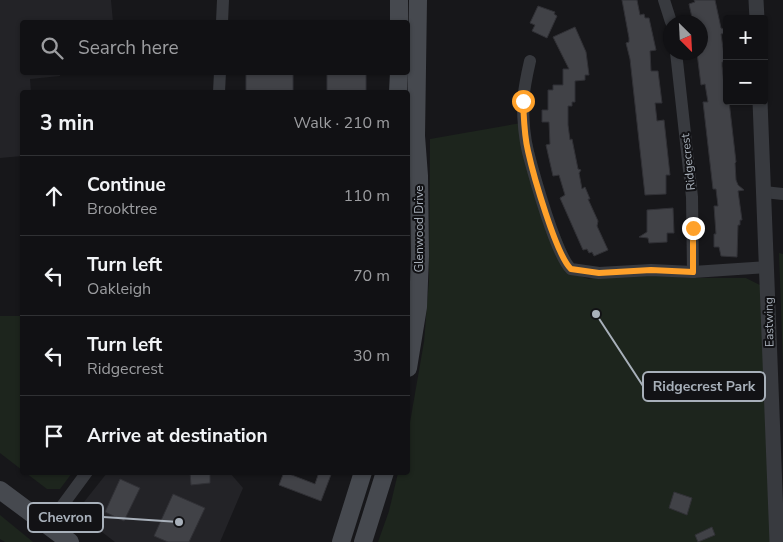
<!DOCTYPE html>
<meta charset="utf-8">
<style>
:root{--surface:#111114;--page:#1e1f22;--text:#f1f3f6;--muted:#9c9da0;--line:#303134}
body{margin:0;font-family:"Nunito Sans",sans-serif;background:var(--page);color:var(--text)}
.controls{position:absolute;right:15px;top:15px;display:grid;overflow:hidden;border-radius:5px;box-shadow:0 1px 4px #0004}
.controls button{width:45px;height:45px;display:grid;place-items:center;padding:0;border:0;border-bottom:1px solid var(--line);background:var(--surface);color:var(--text);font:25px sans-serif}
.compass{position:absolute;left:663px;top:15px;width:45px;height:45px;border-radius:50%;background:var(--surface);box-shadow:0 1px 4px #0004;rotate:156deg}
.stop{position:absolute;width:15px;height:15px;margin:-11px;border:4px solid #ffa12a;border-radius:50%;background:#fff}
.stop.end{background:#ffa12a;border-color:#fff;box-shadow:0 1px 5px #0008}
.list{margin:0;padding:0;list-style:none}
h2{display:flex;justify-content:space-between;align-items:center;height:65px;margin:0;padding:0 20px;font-size:21px}
h2 small{font-size:16px;font-weight:400;color:var(--muted)}
.list li{display:grid;grid-template-columns:32px 1fr auto;gap:15px;align-items:center;box-sizing:border-box;height:80px;padding:0 20px;border-top:1px solid var(--line)}
.list b{display:block;font-size:19px;white-space:nowrap}
.list p{margin:0;font-size:16px;white-space:nowrap;color:var(--muted)}
.list em{font-size:16px;font-style:normal;color:var(--muted)}
.icon{flex:none;width:28px;height:28px;fill:none;stroke:currentColor;stroke-width:2;stroke-linecap:round;stroke-linejoin:round}
.map{position:relative;flex:none;width:783px;height:542px;overflow:hidden}
.search{position:absolute;background:var(--surface);box-shadow:0 1px 4px #0004;left:20px;top:20px;width:390px;height:55px;display:flex;align-items:center;gap:12px;box-sizing:border-box;padding:0 18px;border-radius:5px;color:var(--muted);font-size:19px}
.panel{position:absolute;background:var(--surface);box-shadow:0 1px 4px #0004;left:20px;top:90px;width:390px;height:385px;border-radius:5px}
.map>svg:first-child{display:block}
</style>
<div class="map">
<svg width="783" height="542" viewBox="0 0 783 542">
<rect width="100%" height="100%" fill="#17171a"/>
<g fill="#232327">
<polygon points="0,0 111,0 113,22 22,22 22,72 60,73 60,76 30,79 31,92 22,92 22,156 0,158"/>
<polygon points="107,473 230,473 243,488 220,542 115,542 85,519 80,507"/>
</g>
<g fill="#1d251d">
<polygon points="527,122 547,205 577,275 589,279 605,274 628,272 690,278 746,278 764,287 774,542 378,542 389,511 398,473 408,472 408,434 424,342 429,280 430,139"/>
<polygon points="779,253 783,254 783,365"/>
<polygon points="0,316 22,316 22,470 0,453"/>
<polygon points="26,473 72,473 60,489 47,489"/>
<polygon points="0,515 33,542 5,542 0,539"/>
</g>
<g fill="#414247" stroke="#313136">
<polygon points="622,0 637,0 640,15 644,14 645,18 649,18 656,50 650,51 651,71 658,71 662,103 655,103 657,121 664,120 670,175 666,175 666,194 645,195 630,59 626,43 629,42 629,38"/>
<polygon points="694,0 715,0 721,28 727,31 727,33 721,34 725,62 722,62 722,66 725,95 727,95 727,101 729,101 736,162 735,163 736,180 738,185 744,190 738,191 742,220 740,220 740,225 738,225 737,257 721,256 719,247 714,247 714,234 716,234 714,206 718,206 716,189 713,189 703,102 708,102 705,84 701,85 697,53 703,52 700,22 693,22 689,4 695,2"/>
<polygon points="538,6 555,12 554,14 557,16 547,38 532,31 535,25 530,23"/>
<polygon points="575,27 586,52 589,75 585,75 585,80 575,81 575,102 572,102 572,106 568,106 568,125 570,140 572,139 578,169 581,170 579,173 582,189 585,187 590,199 588,199 598,221 597,226 608,250 594,256 592,252 589,253 587,249 583,250 560,198 565,195 559,175 553,176 546,145 550,144 549,122 542,122 542,110 548,110 548,90 553,90 553,85 563,85 563,69 569,69 553,37"/>
<rect x="246" y="72" width="47" height="20"/>
<rect x="327" y="72" width="39" height="20"/>
<polygon points="673,208 674,233 667,233 667,242 649,243 648,238 639,237 647,232 647,210"/>
<polygon points="190,472 210,472 210,483 191,485"/>
<polygon points="284,472 315,484 319,472 332,472 321,501 279,485"/>
<polygon points="120,479 140,488 124,521 105,512"/>
<polygon points="674,492 692,498 687,515 669,508"/>
<polygon points="173,494 205,508 189,542 168,542 154,536"/>
<polygon points="712,527 715,535 698,542 695,535"/>
</g>
<g fill="none" stroke-linecap="round" stroke-linejoin="round">
<g stroke="#383a3f" stroke-width="12">
<polyline points="664,0 671,22"/>
<polyline points="222,22 223,0"/>
<polyline points="676,52 692,197 693,272"/>
<path d="M 530,61 C 527,74 524,89 523,102 C 523,119 524,136 528,152 C 534,175 556,255 571,269 L 599,273 L 651,270 L 693,272 L 767,267"/>
<polyline points="219,92 220,72"/>
<polyline points="764,192 783,194"/>
<polyline points="48,525 87,472"/>
</g>
<g stroke="#383a3f" stroke-width="15">
<polyline points="756,0 757,19"/>
<polyline points="760,101 777,542"/>
</g>
<g stroke="#46494f" stroke-width="18">
<polyline points="399,0 399,22"/>
<polyline points="398,92 399,72"/>
<polyline points="408,368 418,307 420,256 419,176 416,136 418,0"/>
<polyline points="0,490 70,542"/>
<polyline points="341,542 363,472"/>
<polyline points="363,542 385,472"/>
</g>
</g>
<g fill="none" stroke-linecap="round" stroke-linejoin="round">
<path stroke="#ffa12a" stroke-width="6" d="M 523,101 C 524,118 524,135 528,151 C 533,174 556,255 571,269 L 599,273 L 651,270 L 693,272 L 693,228"/>
</g>
<g text-anchor="middle" stroke-width="4" stroke-linejoin="round" paint-order="stroke">
<g font-size="12" fill="#a8b0ba" stroke="#121215">
<text transform="translate(688 162) rotate(-96)" y="4">Ridgecrest</text>
<text transform="translate(419 229) rotate(-90)" y="4">Glenwood Drive</text>
<text transform="translate(769 322) rotate(-91)" y="4">Eastwing</text>
</g>
</g>
<path fill="none" stroke="#a8b0ba" stroke-width="2" d="M596 314L643 386M179 522L103 517"/>
<g fill="#a8b0ba" stroke="#121215" stroke-width="2">
<circle cx="596" cy="314" r="5"/>
<circle cx="179" cy="522" r="5"/>
</g>
<g fill="#121215" stroke="#a8b0ba" stroke-width="2">
<rect x="643" y="372" width="122" height="29" rx="5"/>
<rect x="28" y="503" width="75" height="29" rx="5"/>
</g>
<g font-size="14" text-anchor="middle" font-weight="bold" fill="#a8b0ba">
<text x="704" y="391">Ridgecrest Park</text>
<text x="65" y="522">Chevron</text>
</g>
</svg>
<div class="controls">
<button>+</button>
<button>−</button>
</div>
<svg class="compass" viewBox="-18 -18 36 36"><path d="M0-13l5 13h-10z" fill="#e53935"/><path d="M0 13l5-13h-10z" fill="#9c9da0"/></svg>
<div class="stop" style="left:523px;top:101px"></div>
<div class="stop end" style="left:693px;top:228px"></div>
<div class="search"><svg class="icon" aria-label="search" viewBox="0 0 24 24"><circle cx="10" cy="10" r="6"/><path d="M15 15l6 6"/></svg>Search here</div>
<section class="panel">
<h2>3 min<small>Walk · 210 m</small></h2>
<ul class="list">
<li><svg class="icon" aria-label="ahead" viewBox="0 0 24 24"><path d="M12 20V5M6 11l6-6 6 6"/></svg><div><b>Continue</b><p>Brooktree</p></div><em>110 m</em></li>
<li><svg class="icon" aria-label="left" viewBox="0 0 24 24"><path d="M17 20v-9H6M10 6l-5 5 5 5"/></svg><div><b>Turn left</b><p>Oakleigh</p></div><em>70 m</em></li>
<li><svg class="icon" aria-label="left" viewBox="0 0 24 24"><path d="M17 20v-9H6M10 6l-5 5 5 5"/></svg><div><b>Turn left</b><p>Ridgecrest</p></div><em>30 m</em></li>
<li><svg class="icon" aria-label="arrive" viewBox="0 0 24 24"><path d="M6 21V4h12l-3 4 3 4H6"/></svg><div><b>Arrive at destination</b></div></li>
</ul>
</section>
</div>
